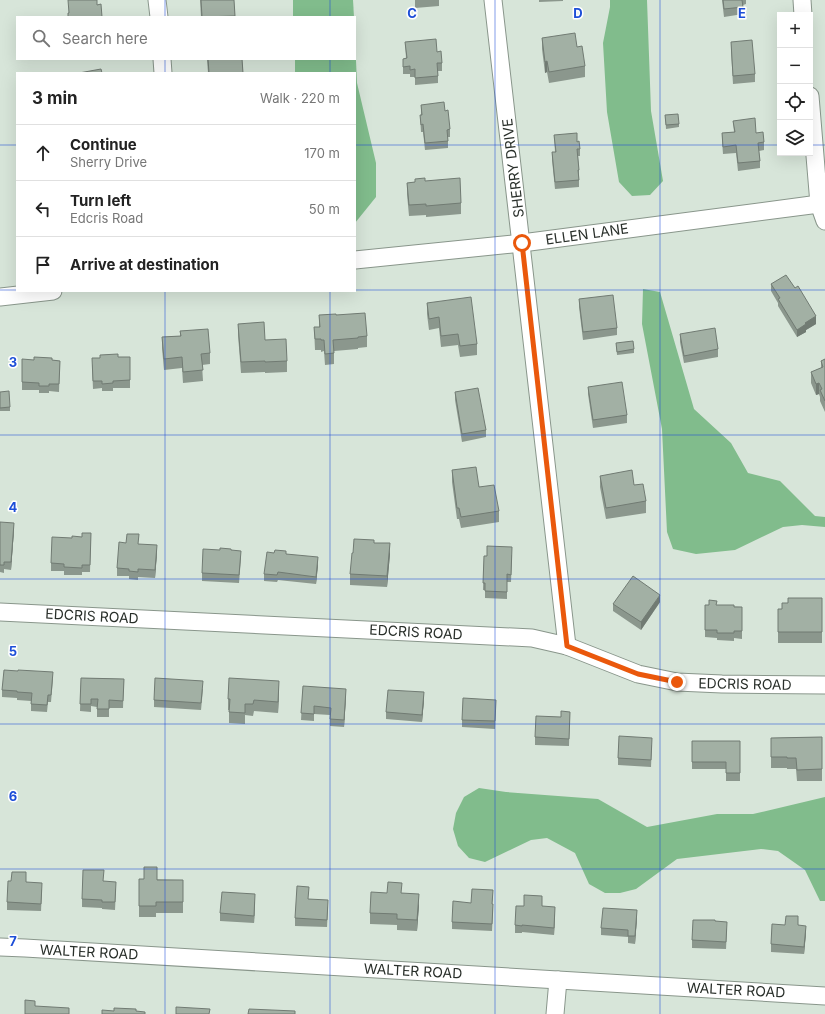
<!DOCTYPE html>
<meta charset="utf-8">
<style>
:root{--surface:#fff;--page:#f2f2f2;--text:#222;--muted:#767676;--line:#e0e0e0}
body{margin:0;font-family:Inter,sans-serif;background:var(--page);color:var(--text)}
.controls{position:absolute;right:12px;top:12px;display:grid;overflow:hidden;border-radius:0px;box-shadow:0 4px 16px #0002}
.controls button{width:36px;height:36px;display:grid;place-items:center;padding:0;border:0;border-bottom:1px solid var(--line);background:var(--surface);color:var(--text);font:20px sans-serif}
.stop{position:absolute;width:12px;height:12px;margin:-9px;border:3px solid #ea580c;border-radius:50%;background:#fff}
.stop.end{background:#ea580c;border-color:#fff;box-shadow:0 1px 4px #0008}
.list{margin:0;padding:0;list-style:none}
h2{display:flex;justify-content:space-between;align-items:center;height:52px;margin:0;padding:0 16px;font-size:17px}
h2 small{font-size:13px;font-weight:400;color:var(--muted)}
.list li{display:grid;grid-template-columns:26px 1fr auto;gap:12px;align-items:center;box-sizing:border-box;height:56px;padding:0 16px;border-top:1px solid var(--line)}
.list b{display:block;font-size:15px;white-space:nowrap}
.list p{margin:0;font-size:13px;white-space:nowrap;color:var(--muted)}
.list em{font-size:13px;font-style:normal;color:var(--muted)}
.icon{flex:none;width:22px;height:22px;fill:none;stroke:currentColor;stroke-width:2;stroke-linecap:round;stroke-linejoin:round}
.map{position:relative;flex:none;width:825px;height:1014px;overflow:hidden}
.search{position:absolute;background:var(--surface);box-shadow:0 4px 16px #0002;left:16px;top:16px;width:340px;height:44px;display:flex;align-items:center;gap:10px;box-sizing:border-box;padding:0 14px;border-radius:0px;color:var(--muted);font-size:15px}
.panel{position:absolute;background:var(--surface);box-shadow:0 4px 16px #0002;left:16px;top:72px;width:340px;height:220px;border-radius:0px}
.map>svg:first-child{display:block}
</style>
<div class="map">
<svg width="825" height="1014" viewBox="0 0 825 1014">
<rect width="100%" height="100%" fill="#d7e5d9"/>
<g fill="#81bc8c">
<polygon points="293,0 353,0 354,17 293,17"/>
<polygon points="610,0 647,0 651,111 663,181 650,195 632,196 619,182 607,112 603,43 610,7"/>
<polygon points="355,38 357,83 376,163 376,197 355,223 355,73 295,73 295,59 355,59"/>
<polygon points="643,289 660,292 694,409 731,443 748,473 780,481 815,516 825,517 825,527 802,525 783,527 735,550 696,554 673,549 667,532 662,429 642,324"/>
<polygon points="479,788 506,792 598,799 647,827 717,814 753,814 825,797 825,901 820,901 805,870 778,851 761,849 677,859 636,889 620,893 605,893 589,884 575,853 547,838 531,840 485,862 469,858 458,846 453,829 456,813 464,797"/>
</g>
<g fill="none" stroke-linecap="round" stroke-linejoin="round">
<defs>
<g id="minor">
<polyline points="157,0 159,17"/>
<polyline points="493,0 567,646"/>
<polyline points="802,0 803,15"/>
<polyline points="162,59 163,73"/>
<polyline points="810,96 819,204 825,221"/>
<polyline points="355,260 522,243 819,204"/>
<polyline points="0,297 53,291"/>
<polyline points="0,612 532,638 567,646 638,674 677,682 722,684 825,685"/>
<polyline points="0,947 25,948 825,996"/>
<polyline points="555,1014 558,980"/>
</g>
</defs>
<use href="#minor" stroke="#89968b" stroke-width="19"/>
<use href="#minor" stroke="#fff" stroke-width="17"/>
</g>
<g fill="#8b978d">
<polygon points="200,0 234,0 235,17 201,17"/>
<polygon points="415,0 439,0 439,6 415,8"/>
<polygon points="539,0 563,0 563,1 539,2"/>
<polygon points="722,0 746,0 746,4 743,5 743,14 724,17"/>
<polygon points="542,38 577,47 585,66 585,77 549,83 547,72 545,73 542,49"/>
<polygon points="405,42 437,52 442,63 442,71 438,71 438,83 415,85 415,77 410,77 410,74 403,74 403,59 406,58"/>
<polygon points="731,42 755,74 755,82 733,84 731,50"/>
<polygon points="207,59 242,59 243,73 208,73"/>
<polygon points="421,105 445,111 450,129 450,137 448,137 448,148 425,150 423,132 421,132 420,115 421,115"/>
<polygon points="665,115 679,124 679,127 666,129"/>
<polygon points="733,121 764,142 764,150 759,151 760,161 760,168 738,171 736,153 723,154 722,141 722,133 734,132"/>
<polygon points="554,135 577,142 580,149 580,156 578,156 579,170 579,187 555,189 552,160 552,152 555,152"/>
<polygon points="425,181 461,203 461,214 426,217 426,215 409,216 407,194 407,183"/>
<polygon points="771,284 795,288 816,324 806,330 806,332 797,337 778,306 778,303 771,291"/>
<polygon points="579,299 617,328 617,335 583,340 579,307"/>
<polygon points="427,303 477,344 477,355 460,357 458,345 441,347 439,328 429,330 427,314"/>
<polygon points="319,315 336,315 367,336 367,347 358,348 358,349 334,351 334,364 325,365 324,351 321,352 321,350 315,350 314,327 319,327"/>
<polygon points="238,324 265,340 287,361 287,372 265,373 265,372 241,373 238,335"/>
<polygon points="180,331 210,353 210,364 202,365 203,381 183,383 182,368 164,370 162,348 162,337 180,336"/>
<polygon points="680,334 718,349 718,357 684,363 680,342"/>
<polygon points="616,343 634,349 634,353 617,355"/>
<polygon points="130,357 130,388 113,388 113,391 102,391 102,388 93,389 92,365 100,358"/>
<polygon points="825,359 825,412 820,401 820,397 819,394 816,395 811,383 811,372 821,368 821,361"/>
<polygon points="52,360 60,361 59,392 49,391 49,393 39,393 39,390 22,390 22,382"/>
<polygon points="588,387 627,415 627,423 593,428 588,394"/>
<polygon points="0,392 10,407 10,411 0,411"/>
<polygon points="455,392 486,430 486,437 462,442 455,400"/>
<polygon points="452,470 479,487 499,511 499,522 461,528 459,519 457,519 452,482"/>
<polygon points="600,476 634,485 646,501 646,513 606,519 600,487"/>
<polygon points="0,522 14,530 11,570 4,569 4,573 0,572"/>
<polygon points="91,533 90,572 82,572 82,575 64,575 64,571 51,571 51,563 72,538 82,537"/>
<polygon points="374,543 390,554 387,587 350,585 350,574 353,553"/>
<polygon points="139,544 157,553 155,578 138,577 138,580 129,579 129,576 117,576 117,568"/>
<polygon points="220,550 231,550 241,558 239,583 202,581 202,573"/>
<polygon points="286,554 318,565 316,584 278,580 277,582 264,581 264,574"/>
<polygon points="512,555 511,582 507,582 507,599 485,598 485,590 483,590 484,556"/>
<polygon points="822,598 822,643 778,643 778,609 782,609 788,603"/>
<polygon points="660,602 641,630 613,611 613,604"/>
<polygon points="705,605 742,607 742,639 734,638 734,641 717,640 717,638 705,637"/>
<polygon points="81,678 124,679 123,708 109,708 109,717 97,717 97,707 91,706 91,712 80,711"/>
<polygon points="53,679 51,702 48,702 47,712 31,711 31,701 17,700 17,698 2,697 2,690"/>
<polygon points="303,686 346,697 344,727 330,726 330,715 314,714 314,721 301,720"/>
<polygon points="203,689 201,710 154,707 154,700"/>
<polygon points="279,692 278,713 254,711 253,716 245,715 245,724 229,723 229,710 228,710 228,699"/>
<polygon points="424,700 422,722 386,719 386,712"/>
<polygon points="496,700 495,729 462,727 462,720"/>
<polygon points="570,712 569,746 535,745 535,737 561,717"/>
<polygon points="822,737 822,781 797,781 796,769 787,769 787,768 771,768 771,738"/>
<polygon points="692,741 740,741 740,781 726,781 726,769 692,769"/>
<polygon points="652,745 651,767 618,765 618,758"/>
<polygon points="139,879 183,880 183,913 156,913 156,917 139,917"/>
<polygon points="103,881 116,889 115,910 102,909 102,908 82,907 82,899"/>
<polygon points="26,882 42,890 41,911 7,910 7,902"/>
<polygon points="402,893 419,905 417,931 397,930 397,925 370,924 370,913"/>
<polygon points="493,897 492,904 493,911 492,931 452,929 452,922 471,903"/>
<polygon points="309,899 328,907 327,927 295,926 295,918"/>
<polygon points="255,902 254,923 220,921 220,913"/>
<polygon points="542,906 555,915 554,935 522,932 522,933 515,933 515,925"/>
<polygon points="637,918 635,944 628,943 628,937 601,935 601,928"/>
<polygon points="715,921 727,929 726,949 692,948 692,940"/>
<polygon points="785,925 798,925 806,933 804,954 771,952 771,944"/>
</g>
<g fill="#717b73">
<polygon points="547,61 547,72 545,73 545,62"/>
<polygon points="816,316 816,324 806,330 806,332 797,337 797,330 805,323"/>
<polygon points="819,383 819,394 816,395 816,384"/>
<polygon points="14,523 14,530 11,570 11,562"/>
<polygon points="390,543 390,554 387,587 387,576"/>
<polygon points="157,545 157,553 155,578 155,570"/>
<polygon points="318,557 318,565 316,584 316,577"/>
<polygon points="660,595 660,602 641,630 641,622"/>
<polygon points="279,681 279,692 278,713 278,702"/>
<polygon points="346,689 346,697 344,727 344,720"/>
<polygon points="424,692 424,700 422,722 422,715"/>
<polygon points="255,894 255,902 254,923 254,916"/>
<polygon points="419,894 419,905 417,931 417,920"/>
<polygon points="555,907 555,915 554,935 554,928"/>
<polygon points="637,910 637,918 635,944 635,936"/>
<polygon points="806,926 806,933 804,954 804,947"/>
</g>
<g fill="#a2b0a4" stroke="#717b73">
<polygon points="68,0 97,0 97,5 101,4 102,17 68,17 68,13 69,13"/>
<polygon points="201,0 234,0 235,16 202,17"/>
<polygon points="723,0 742,0 743,7 724,9"/>
<polygon points="575,33 577,47 582,46 585,66 549,72 547,61 545,62 542,38"/>
<polygon points="436,39 437,52 441,51 442,63 437,63 438,76 415,78 415,69 410,70 410,66 403,67 403,59 407,58 405,42"/>
<polygon points="752,40 755,74 733,76 731,42"/>
<polygon points="208,59 242,59 243,73 209,73"/>
<polygon points="101,69 102,73 79,73"/>
<polygon points="444,102 445,111 448,110 450,129 447,130 448,141 425,143 423,124 421,125 420,115 422,115 421,105"/>
<polygon points="678,114 679,124 666,125 665,115"/>
<polygon points="755,118 756,133 763,132 764,142 758,143 760,161 738,163 736,145 723,147 722,133 735,132 733,121"/>
<polygon points="577,133 577,142 579,141 580,149 577,149 579,170 578,170 579,180 555,182 552,152 556,152 554,135"/>
<polygon points="425,178 425,181 460,178 461,203 426,206 426,204 409,205 407,183 415,182 415,179"/>
<polygon points="786,275 795,288 798,286 816,316 805,323 806,324 797,330 778,299 780,298 771,284"/>
<polygon points="613,295 617,328 583,332 579,299"/>
<polygon points="471,297 477,344 460,346 458,334 441,336 439,317 429,319 427,303"/>
<polygon points="365,313 367,336 358,337 358,338 333,340 334,353 325,354 324,340 321,340 321,339 315,339 314,327 320,327 319,315 336,314 336,315"/>
<polygon points="264,322 265,340 286,339 287,361 265,362 265,361 241,362 238,324"/>
<polygon points="715,328 718,349 684,356 680,334"/>
<polygon points="208,329 210,353 201,354 203,370 183,372 182,357 164,359 162,337 181,336 180,331"/>
<polygon points="633,341 634,349 617,352 616,343"/>
<polygon points="118,354 118,357 130,357 130,380 113,381 113,383 102,384 102,381 93,381 92,358 100,358 100,355"/>
<polygon points="34,357 52,358 52,360 60,361 59,384 49,384 49,386 39,386 39,383 22,382 22,359 34,360"/>
<polygon points="825,359 825,401 820,390 822,389 819,383 816,384 811,372 823,367 821,361"/>
<polygon points="622,382 627,415 593,420 588,387"/>
<polygon points="478,388 486,430 462,434 455,392"/>
<polygon points="9,391 10,407 0,408 0,392"/>
<polygon points="476,467 479,487 494,485 499,511 461,517 459,508 457,508 452,470"/>
<polygon points="632,470 634,485 643,484 646,501 606,508 600,476"/>
<polygon points="0,522 14,523 11,562 4,562 4,565 0,565"/>
<polygon points="82,533 91,533 90,565 82,565 82,568 64,567 64,564 51,563 52,537 72,538 72,536 82,537"/>
<polygon points="127,534 139,534 138,544 157,545 155,570 138,569 138,572 129,571 129,569 117,568 119,542 126,543"/>
<polygon points="354,539 374,540 374,543 390,543 387,576 350,574 352,553 353,553"/>
<polygon points="487,546 512,547 511,575 507,574 507,592 485,591 485,583 483,583 484,556 487,556"/>
<polygon points="220,548 231,549 231,550 241,551 239,575 202,573 203,549 220,550"/>
<polygon points="275,550 286,551 286,554 318,557 316,577 278,572 277,575 264,574 267,552 274,553"/>
<polygon points="633,576 660,595 641,622 613,604"/>
<polygon points="788,598 822,598 822,632 778,632 778,609 782,609 782,603 788,603"/>
<polygon points="709,600 717,601 716,605 734,605 734,607 742,607 742,631 734,631 734,633 717,633 717,630 705,630 705,605 709,605"/>
<polygon points="4,670 18,671 18,670 53,672 51,695 48,695 47,705 31,704 32,693 17,692 17,691 2,690"/>
<polygon points="81,678 124,679 123,701 109,700 109,709 97,709 98,699 91,699 91,704 80,704"/>
<polygon points="155,678 203,681 201,703 154,700"/>
<polygon points="229,678 279,681 278,702 254,700 253,704 245,704 245,713 229,712 230,699 228,699"/>
<polygon points="303,686 346,689 344,720 330,719 331,708 314,706 314,714 301,713"/>
<polygon points="388,690 424,692 422,715 386,712"/>
<polygon points="463,698 496,700 495,721 462,720"/>
<polygon points="561,711 570,712 569,739 535,737 536,716 561,717"/>
<polygon points="619,736 652,738 651,760 618,758"/>
<polygon points="822,737 822,769 797,770 796,758 787,758 787,757 771,757 771,738"/>
<polygon points="692,741 740,741 740,773 726,773 726,762 692,762"/>
<polygon points="144,867 157,867 157,880 183,880 183,902 156,902 156,906 139,906 139,879 144,879"/>
<polygon points="83,870 104,870 103,881 116,882 115,902 102,902 102,900 82,899"/>
<polygon points="12,872 26,872 26,882 42,883 41,904 7,902 8,881 11,881"/>
<polygon points="388,882 402,883 401,893 419,894 417,920 397,919 397,914 370,913 371,892 387,893"/>
<polygon points="297,886 309,887 308,899 328,900 327,920 295,918"/>
<polygon points="472,889 493,890 492,904 493,904 492,924 452,922 453,901 471,903"/>
<polygon points="222,892 255,894 254,916 220,913"/>
<polygon points="524,895 542,896 542,906 555,907 554,928 522,925 522,926 515,925 516,906 524,906"/>
<polygon points="603,908 637,910 635,936 628,936 628,930 601,928"/>
<polygon points="786,916 798,916 798,925 806,926 804,947 771,944 772,924 785,925"/>
<polygon points="693,920 715,920 715,921 727,922 726,942 692,940"/>
<polygon points="25,1000 35,1001 35,1006 69,1008 69,1014 25,1014"/>
<polygon points="176,1007 210,1009 209,1014 176,1014"/>
<polygon points="114,1008 136,1009 136,1011 145,1012 145,1014 102,1014 102,1010 114,1011"/>
<polygon points="249,1009 295,1011 295,1014 248,1014"/>
</g>
<g fill="none" stroke-linecap="round" stroke-linejoin="round">
<polyline stroke="#ea580c" stroke-width="5" points="522,243 567,646 638,674 677,682"/>
</g>
<path fill="none" stroke="#1d4ed8" stroke-width="1" stroke-opacity="0.55" d="M 165,0 L 165,17M 330,0 L 330,17M 495,0 L 495,1014M 660,0 L 660,1014M 165,59 L 165,73M 330,59 L 330,73M 0,145 L 17,145M 355,145 L 780,145M 810,145 L 825,145M 0,290 L 17,290M 355,290 L 825,290M 165,291 L 165,1014M 330,291 L 330,1014M 0,435 L 825,435M 0,579 L 825,579M 0,724 L 825,724M 0,869 L 825,869"/>
<g text-anchor="middle" stroke-width="3" stroke-linejoin="round" paint-order="stroke">
<g font-size="14" fill="#292f2a" stroke="#fff">
<text transform="translate(513 168) rotate(-97)" y="5">SHERRY DRIVE</text>
<text transform="translate(587 234) rotate(-8)" y="5">ELLEN LANE</text>
<text transform="translate(92 616) rotate(3)" y="5">EDCRIS ROAD</text>
<text transform="translate(416 632) rotate(3)" y="5">EDCRIS ROAD</text>
<text transform="translate(745 684) rotate(1)" y="5">EDCRIS ROAD</text>
<text transform="translate(89 952) rotate(3)" y="5">WALTER ROAD</text>
<text transform="translate(413 971) rotate(3)" y="5">WALTER ROAD</text>
<text transform="translate(736 990) rotate(3)" y="5">WALTER ROAD</text>
</g>
</g>
<g font-size="13" text-anchor="middle" font-weight="bold" fill="#1d4ed8" stroke="#fff" stroke-width="3" stroke-linejoin="round" paint-order="stroke">
<text x="412" y="18">C</text>
<text x="578" y="18">D</text>
<text x="742" y="18">E</text>
<text x="13" y="367">3</text>
<text x="13" y="512">4</text>
<text x="13" y="656">5</text>
<text x="13" y="801">6</text>
<text x="13" y="946">7</text>
</g>
</svg>
<div class="controls">
<button>+</button>
<button>−</button>
<button><svg class="icon" aria-label="locate" viewBox="0 0 24 24"><circle cx="12" cy="12" r="6"/><path d="M12 2v4M12 18v4M2 12h4M18 12h4"/></svg></button>
<button><svg class="icon" aria-label="layers" viewBox="0 0 24 24"><path d="M12 4l9 5-9 5-9-5zM3 14l9 5 9-5"/></svg></button>
</div>
<div class="stop" style="left:522px;top:243px"></div>
<div class="stop end" style="left:677px;top:682px"></div>
<div class="search"><svg class="icon" aria-label="search" viewBox="0 0 24 24"><circle cx="10" cy="10" r="6"/><path d="M15 15l6 6"/></svg>Search here</div>
<section class="panel">
<h2>3 min<small>Walk · 220 m</small></h2>
<ul class="list">
<li><svg class="icon" aria-label="ahead" viewBox="0 0 24 24"><path d="M12 20V5M6 11l6-6 6 6"/></svg><div><b>Continue</b><p>Sherry Drive</p></div><em>170 m</em></li>
<li><svg class="icon" aria-label="left" viewBox="0 0 24 24"><path d="M17 20v-9H6M10 6l-5 5 5 5"/></svg><div><b>Turn left</b><p>Edcris Road</p></div><em>50 m</em></li>
<li><svg class="icon" aria-label="arrive" viewBox="0 0 24 24"><path d="M6 21V4h12l-3 4 3 4H6"/></svg><div><b>Arrive at destination</b></div></li>
</ul>
</section>
</div>
